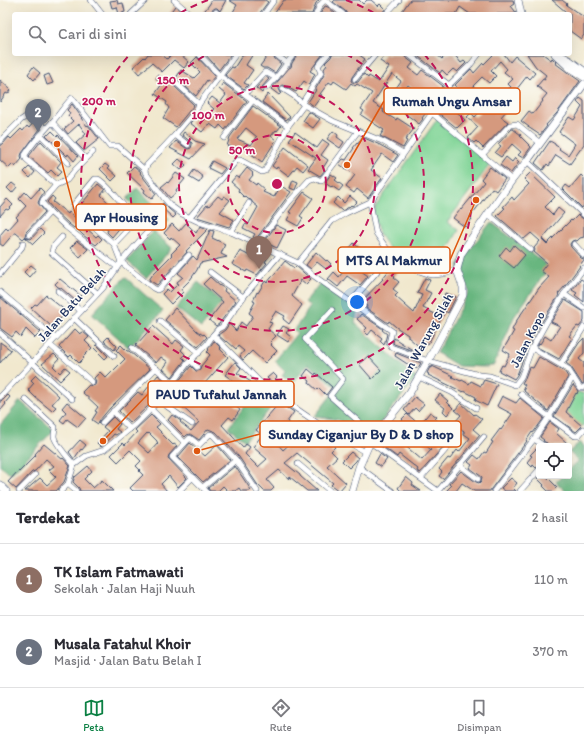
<!DOCTYPE html>
<html lang="id">
<meta charset="utf-8">
<style>
:root{--surface:#fff;--page:#f7f7f7;--text:#2b2b33;--muted:#7c7c81;--line:#e1e1e2;--accent:#0b8043}
body{margin:0;font-family:Itim,sans-serif;background:var(--page);color:var(--text)}
.controls{position:absolute;right:12px;bottom:12px;display:grid;overflow:hidden;border-radius:4px;box-shadow:0 4px 16px #0002}
.controls button{width:36px;height:36px;display:grid;place-items:center;padding:0;border:0;border-bottom:1px solid var(--line);background:var(--surface);color:var(--text);font:20px sans-serif}
.you{position:absolute;left:357px;top:302px;width:14px;height:14px;margin:-10px;border:3px solid #fff;border-radius:50%;background:#1a73e8;box-shadow:0 0 0 6px #1a73e833}
.badge{display:grid;place-items:center;width:26px;height:26px;border-radius:50%;background:var(--accent);color:#fff;font-size:13px;font-weight:700}
.pin{position:absolute;translate:-50% -33px;filter:drop-shadow(0 1px 2px #0008)}
.pin::after{content:'';position:absolute;top:21px;width:14px;height:12px;background:inherit;clip-path:polygon(0 0,100% 0,50% 100%)}
.list{margin:0;padding:0;list-style:none}
h2{display:flex;justify-content:space-between;align-items:center;height:52px;margin:0;padding:0 16px;font-size:17px}
h2 small{font-size:13px;font-weight:400;color:var(--muted)}
.list li{display:grid;grid-template-columns:26px 1fr auto;gap:12px;align-items:center;box-sizing:border-box;height:72px;padding:0 16px;border-top:1px solid var(--line)}
.list b{display:block;font-size:15px;white-space:nowrap}
.list p{margin:0;font-size:13px;white-space:nowrap;color:var(--muted)}
.list em{font-size:13px;font-style:normal;color:var(--muted)}
.icon{flex:none;width:22px;height:22px;fill:none;stroke:currentColor;stroke-width:2;stroke-linecap:round;stroke-linejoin:round}
.map{position:relative;flex:none;width:584px;height:491px;overflow:hidden}
.search{position:absolute;background:var(--surface);box-shadow:0 4px 16px #0002;left:12px;right:12px;top:12px;height:44px;display:flex;align-items:center;gap:10px;box-sizing:border-box;padding:0 14px;border-radius:4px;color:var(--muted);font-size:15px}
.sheet{height:196px;background:var(--surface)}
nav{display:flex;justify-content:space-around;align-items:center;box-sizing:border-box;height:56px;border-top:1px solid var(--line);background:var(--surface);font-size:11px;color:var(--muted)}
nav a{display:grid;justify-items:center;gap:2px}
nav .on{color:var(--accent)}
.map>svg:first-child{display:block}
</style>
<div class="map">
<svg width="584" height="491" viewBox="0 0 584 491">
<rect width="100%" height="100%" fill="#fdfcf7"/>
<filter id="ink" filterUnits="userSpaceOnUse"><feTurbulence type="fractalNoise" baseFrequency=".025" numOctaves="2"/><feDisplacementMap in="SourceGraphic" scale="8" xChannelSelector="R" yChannelSelector="G"/><feConvolveMatrix kernelMatrix="1 2 1 2 8 2 1 2 1" color-interpolation-filters="sRGB"/></filter>
<filter id="wash" filterUnits="userSpaceOnUse"><feTurbulence type="fractalNoise" baseFrequency=".012" numOctaves="4" result="noise"/><feDisplacementMap in="SourceGraphic" scale="16" xChannelSelector="R" yChannelSelector="G"/><feGaussianBlur stdDeviation="0.9" result="paint"/><feColorMatrix in="noise" values="0 0 0 0 0 0 0 0 0 0 0 0 0 0 0 0 0 1.4 0 .05"/><feComposite in="paint" operator="in"/></filter>
<g filter="url(#wash)">
<rect width="100%" height="100%" fill="#f1e8ce"/>
<g fill="#80d496" stroke="#4e827a">
<path d="M 438,118 L 491,163 L 447,222 L 459,230 L 433,274 C 408,267 382,249 376,224 C 375,221 373,218 373,215 C 373,212 375,208 376,206 Z"/>
<polygon points="574,390 584,394 584,425 582,427 563,410"/>
</g>
<g fill="#68b67f" stroke="#42726e">
<polygon points="137,188 170,220 159,231 127,199"/>
<polygon points="491,222 543,262 548,269 514,317 494,365 487,367 458,366 437,353 469,291 458,265"/>
<polygon points="153,231 172,248 146,278 127,261"/>
<polygon points="125,277 163,311 129,348 92,314"/>
<polygon points="198,282 222,302 201,328 176,308"/>
<polygon points="320,283 358,309 355,323 416,378 367,440 339,420 315,416 337,388 308,364 293,383 282,375 285,371 275,361 297,333 294,330 310,307 305,302"/>
<polygon points="256,391 273,405 245,441 228,428"/>
<polygon points="20,401 54,430 11,474 0,466 0,425"/>
<polygon points="580,442 584,446 584,491 565,491 556,482 562,476 569,476 569,469 578,461 569,452"/>
</g>
<g id="blocks">
<g fill="#d5997e" fill-rule="evenodd">
<polygon points="117,0 118,4 123,3 125,12 119,14 117,7 112,8 110,1"/>
<polygon points="212,0 226,0 220,11 217,8 215,8 211,11 210,14 202,14 209,5"/>
<polygon points="229,0 265,0 268,2 259,14 237,14 233,12 237,5"/>
<polygon points="284,0 319,0 316,3 312,14 274,14"/>
<polygon points="335,0 359,0 363,4 367,0 371,0 378,6 380,4 385,9 382,14 347,14 345,11 333,2"/>
<polygon points="410,0 513,0 514,4 511,6 515,11 516,14 470,14 460,7 456,14 400,14"/>
<polygon points="552,0 562,0 567,4 566,5 584,17 584,35 581,39 570,31 570,14 565,14 566,12"/>
<polygon points="175,6 184,14 169,14"/>
<polygon points="325,6 328,7 336,14 320,14"/>
<polygon points="148,54 161,54 167,59 172,54 180,54 189,62 184,68 174,60 162,72 152,63 139,74 133,67 140,61 144,57 145,58"/>
<polygon points="205,54 231,54 219,70"/>
<polygon points="243,54 253,54 246,65 253,70 244,83 248,85 244,89 225,75 232,67 234,68"/>
<polygon points="269,54 271,54 273,57 281,64 275,73 267,68 263,68 260,66"/>
<polygon points="298,54 323,54 310,71 315,74 309,85 304,81 296,92 285,86 282,85 279,87 279,89 281,93 279,95 271,89 279,80 289,68 291,67 292,63"/>
<polygon points="332,54 358,54 365,59 352,77 351,81 354,83 358,82 364,74 368,78 369,76 379,82 389,67 380,61 385,54 404,54 405,57 413,63 409,68 418,75 422,70 443,86 432,102 433,103 431,106 422,118 423,119 419,124 390,102 394,96 407,106 417,92 408,85 402,93 396,88 401,81 392,74 373,103 384,110 383,112 396,120 397,118 414,129 405,140 407,141 403,148 380,136 384,130 361,115 364,111 361,109 372,93 357,84 355,86 351,83 346,89 334,81 332,84 329,82 320,94 322,95 314,106 308,102 316,90 315,90 324,75 325,73 324,69 327,65 325,63 331,57"/>
<polygon points="415,54 436,54 442,59 447,54 454,54 461,63 464,61 466,63 457,72 453,69 447,75 442,70 440,73"/>
<path d="M 494,54 L 504,54 L 510,62 L 515,56 L 535,73 L 530,79 L 527,76 L 513,94 L 517,98 L 501,117 L 508,122 L 483,148 L 476,141 L 474,143 L 468,138 L 478,127 L 467,117 L 471,113 L 475,117 L 484,107 L 471,95 L 468,99 L 455,85 L 471,69 L 474,73 L 483,63 L 484,64 ZM 500,61 L 507,69 L 504,72 L 513,79 L 508,84 L 511,87 L 493,108 L 483,99 L 484,97 L 473,86 L 482,77 L 489,83 L 496,76 L 491,71 Z"/>
<polygon points="527,54 543,54 551,60 552,58 556,62 555,63 567,72 580,81 557,113 546,125 547,126 540,135 528,127 529,127 521,121 529,111 533,114 543,101 542,100 547,94 537,86 543,79 545,80 544,78 546,75 536,67"/>
<polygon points="197,57 215,76 210,82 207,80 196,96 176,78 181,70 194,78 200,72 191,63"/>
<polygon points="33,67 40,73 34,80 28,74"/>
<polygon points="49,74 53,83 47,85 44,76"/>
<polygon points="158,75 172,84 194,105 176,127 163,118 169,108 166,104 167,102 155,94 162,84 156,79"/>
<polygon points="266,77 269,79 262,87 263,91 262,93 256,88"/>
<polygon points="0,80 11,90 8,94 6,93 0,102"/>
<polygon points="223,83 247,101 225,130 220,125 217,129 210,124 209,125 208,125 202,132 190,123 200,112 207,117 214,109 207,103 212,97 220,103 226,95 219,89"/>
<polygon points="450,90 465,101 460,107 461,108 457,112 465,120 457,128 437,112 449,100 445,97"/>
<polygon points="268,94 290,117 286,120 262,102"/>
<polygon points="580,98 584,101 584,144 570,164 556,155 549,166 547,164 543,170 535,163 550,141 555,144 555,145 560,148 559,149 568,155 575,144 559,132 569,117 574,120 582,107 577,102"/>
<polygon points="72,104 82,118 81,118 87,126 88,125 99,139 84,151 76,143 86,134 79,124 68,134 64,129 73,121 68,116 70,113 67,110"/>
<path d="M 253,106 L 281,126 L 277,131 L 276,130 L 271,136 L 276,140 L 262,162 L 242,147 L 241,150 L 227,146 L 230,137 ZM 246,128 L 257,137 L 251,145 L 237,139 Z"/>
<polygon points="309,112 320,119 313,128 303,121"/>
<polygon points="34,122 40,129 22,153 21,156 22,159 15,167 13,164 9,168 0,160 0,145 3,144 9,137 11,139 21,129 23,131 27,126 29,128"/>
<polygon points="512,129 513,129 521,135 520,136 531,147 523,158 518,155 521,152 512,144 501,157 495,153 501,146 498,144"/>
<polygon points="52,131 57,136 58,135 78,156 74,161 68,154 67,156 46,135 47,134 48,135"/>
<polygon points="333,131 338,135 337,137 344,142 340,148 327,139"/>
<polygon points="184,132 195,141 205,144 191,159 170,148 176,141 186,148 188,149 191,148 192,145 192,143 182,135"/>
<polygon points="295,132 317,148 323,140 329,144 321,155 328,160 323,168 325,170 320,176 308,169 316,158 289,140"/>
<polygon points="362,137 380,145 398,155 393,162 382,154 371,170 382,178 368,198 357,189 354,193 346,187 355,175 339,164 343,159 346,160 354,148 353,148 357,143 358,144"/>
<polygon points="41,141 61,162 57,167 62,171 57,176 51,170 48,173 29,156"/>
<polygon points="285,147 308,165 303,171 297,166 289,176 277,167 276,169 272,166"/>
<polygon points="506,157 512,162 515,158 519,162 511,173 500,165"/>
<polygon points="179,159 186,165 181,170 174,164"/>
<polygon points="212,161 225,168 220,174 208,168"/>
<polygon points="105,164 109,167 108,168 117,176 112,181 100,169"/>
<polygon points="134,166 141,172 140,173 156,194 152,199 144,192 145,190 127,173"/>
<polygon points="29,167 35,172 30,178 24,172"/>
<polygon points="490,167 505,179 496,191 492,188 470,217 472,219 465,227 453,218 460,209 461,210 484,182 481,179"/>
<polygon points="247,168 253,173 252,174 253,175 249,180 256,185 257,183 265,190 263,192 274,197 281,186 291,192 256,239 253,237 255,234 243,228 245,224 248,225 258,207 253,203 251,200 248,199 245,196 244,197 238,191 239,189 231,182 236,176 239,178"/>
<polygon points="194,170 203,177 199,183 189,177"/>
<polygon points="176,173 185,179 176,190 177,192 170,198 161,187 167,182 168,183"/>
<polygon points="530,173 555,197 545,207 553,215 558,208 564,213 542,239 547,244 571,220 572,221 578,215 582,218 584,219 584,237 580,238 577,241 575,240 572,241 570,244 571,247 581,258 584,259 584,260 579,266 580,266 565,286 558,294 559,295 531,339 532,340 528,346 517,375 514,379 499,371 502,365 504,366 510,354 503,350 514,331 512,330 517,320 539,288 549,277 541,271 547,263 534,252 535,250 534,248 540,241 531,233 524,239 497,216 505,208 503,207 512,197 514,200 529,184 524,179"/>
<polygon points="331,174 337,178 335,180 343,186 339,191 332,186 331,187 325,183 327,182 326,181"/>
<polygon points="581,175 584,178 584,205 582,208 563,189 566,185 570,188"/>
<polygon points="293,180 298,182 295,190 290,188"/>
<polygon points="12,183 17,187 12,193 7,188"/>
<polygon points="98,184 105,190 101,195 121,216 123,213 128,218 112,237 107,232 108,230 86,211 85,212 79,207"/>
<polygon points="40,188 44,192 40,198 38,203 45,212 26,232 25,236 27,238 31,239 40,229 44,233 33,244 25,237 23,239 16,233 14,233 3,246 0,244 0,235 6,228 8,230 18,219 16,217 26,206 19,199 25,192 31,198"/>
<polygon points="304,192 313,198 300,216 303,218 298,226 287,220 291,213 289,212"/>
<polygon points="52,196 55,199 53,202 62,209 68,214 69,212 96,237 98,235 102,239 96,245 83,235 75,227 74,228 69,224 53,209 47,202"/>
<polygon points="218,196 222,199 224,196 230,200 220,212 234,220 229,227 197,217 207,205 209,206"/>
<polygon points="350,196 357,202 355,204 352,206 351,205 349,207 342,211 333,203 338,197 344,203"/>
<polygon points="7,199 13,205 8,210 6,209 0,216 0,207"/>
<polygon points="163,203 169,209 176,215 173,218 160,206"/>
<polygon points="186,223 196,233 200,226 208,229 186,251 187,252 157,285 149,280 153,274 172,255 171,254 180,245 171,237 170,239 164,233 172,224 179,231"/>
<polygon points="276,225 286,230 277,248 264,242"/>
<polygon points="210,230 214,231 212,238 225,244 221,254 227,257 200,263 197,270 190,280 181,289 183,292 171,304 162,294 167,289 170,292 178,284 177,282 183,277 178,273 193,256 197,260"/>
<polygon points="77,241 88,249 80,257 70,248"/>
<polygon points="354,243 360,249 354,256 348,250"/>
<polygon points="514,245 525,255 514,268 499,256 506,247 510,251"/>
<polygon points="240,251 252,257 255,251 268,257 265,262 267,263 257,275 247,270 246,272 232,264"/>
<polygon points="316,252 326,261 327,260 331,264 326,269 317,262 311,269 306,265"/>
<polygon points="355,260 363,267 360,270 368,276 360,285 347,276 338,287 328,279 334,272 339,277 346,268 348,269"/>
<polygon points="285,261 294,268 296,266 311,279 306,284 301,280 292,296 302,305 289,324 283,319 285,316 276,311 269,322 272,323 268,329 276,336 270,342 272,344 271,345 277,351 265,363 252,351 243,360 240,356 244,351 238,346 236,349 227,341 226,342 218,335 225,330 229,324 236,331 241,322 246,326 253,316 249,313 255,302 253,301 257,292 258,293 265,281 267,283"/>
<polygon points="395,263 402,267 394,276 395,277 394,278 399,282 393,289 398,293 395,296 414,313 422,295 417,293 425,278 430,280 425,290 431,293 423,308 439,316 445,293 456,297 448,313 445,311 428,344 425,342 422,349 408,337 408,335 396,327 389,321 388,323 366,308 367,306 361,302 383,279 382,279"/>
<polygon points="31,265 36,269 29,277 24,272"/>
<polygon points="210,277 220,286 221,286 225,289 224,291 236,301 219,324 216,326 209,320 223,302 203,284"/>
<polygon points="60,279 81,296 76,301 61,288 58,287 55,284"/>
<polygon points="581,279 584,281 584,302 575,295 577,293 572,290"/>
<polygon points="46,295 67,312 60,319 59,318 51,326 31,308 35,304 37,305"/>
<polygon points="0,297 41,332 35,338 26,329 21,337 16,332 12,337 0,328"/>
<polygon points="565,300 584,312 584,321 579,327 577,326 569,336 572,338 559,359 537,347 539,343 540,344 545,336 551,340 560,326 551,322"/>
<polygon points="175,308 197,331 203,335 204,334 207,337 198,347 165,320"/>
<polygon points="361,314 383,329 382,330 387,334 384,345 380,341 382,338 372,330 368,335 364,331 367,328 357,319"/>
<polygon points="153,326 173,344 176,340 184,346 181,350 185,354 182,357 185,360 172,377 163,369 168,362 161,357 156,363 135,345 138,342 138,343"/>
<polygon points="283,326 289,329 286,333 291,337 288,342 277,335"/>
<polygon points="75,329 80,334 83,332 89,337 85,341 92,348 83,357 84,358 79,363 71,355 69,357 59,347"/>
<polygon points="108,337 117,346 114,350 104,341"/>
<polygon points="394,338 406,346 416,352 394,344 393,343"/>
<polygon points="584,338 584,353 579,359 584,363 584,383 582,384 571,367 566,363 579,343"/>
<path d="M 214,341 L 221,348 L 220,349 L 228,357 L 205,383 L 214,391 L 216,387 L 232,398 L 230,402 L 240,410 L 233,420 L 229,417 L 222,425 L 243,448 L 246,444 L 250,447 L 245,454 L 258,467 L 267,459 L 253,447 L 262,435 L 256,430 L 267,417 L 280,402 L 288,409 L 288,408 L 294,412 L 287,422 L 294,428 L 300,423 L 302,426 L 305,424 L 320,441 L 325,436 L 335,447 L 331,451 L 337,457 L 327,466 L 346,483 L 339,491 L 331,485 L 333,483 L 297,453 L 285,463 L 300,475 L 300,476 L 317,491 L 307,491 L 290,477 L 289,479 L 279,470 L 267,480 L 274,488 L 271,491 L 264,491 L 257,484 L 239,457 L 216,432 L 208,429 L 199,440 L 190,434 L 187,435 L 185,437 L 168,420 L 172,415 L 181,421 L 180,422 L 191,431 L 199,422 L 179,404 L 176,406 L 170,400 L 180,388 L 176,385 L 177,383 L 191,366 L 196,371 L 198,371 L 200,370 L 201,366 L 210,355 L 207,352 L 209,350 L 208,349 ZM 286,428 L 295,439 L 283,450 L 275,441 Z"/>
<polygon points="0,342 11,350 0,363"/>
<polygon points="97,345 108,356 105,359 94,348"/>
<polygon points="121,345 127,351 129,351 150,369 110,408 99,421 98,424 92,420 97,412 95,411 98,407 82,392 89,385 92,386 95,385 96,381 94,378 100,372 106,378 125,359 116,350"/>
<polygon points="396,353 421,363 418,368 413,366 412,367 395,356"/>
<polygon points="54,354 59,359 53,366 60,373 65,367 70,371 60,381 42,364"/>
<polygon points="368,356 381,370 372,379 359,364"/>
<polygon points="539,357 565,372 568,377 548,411 524,391 525,389 523,388 525,385 522,383 525,378 529,367 533,368"/>
<polygon points="235,362 241,368 237,373 251,382 244,393 231,385 234,381 225,375"/>
<polygon points="432,366 453,376 452,377 461,381 462,380 469,384 471,381 481,386 484,380 497,384 487,406 475,400 476,397 464,391 463,392 428,375 429,374 427,373 430,367 432,368"/>
<polygon points="308,369 315,375 316,373 332,387 326,395 319,388 317,390 309,383 310,381 303,376"/>
<polygon points="273,373 277,377 275,379 283,385 286,382 291,387 285,395 278,390 279,389 267,378"/>
<polygon points="36,375 59,396 52,404 56,407 52,411 35,397 28,390 34,383 31,380"/>
<polygon points="158,375 167,383 148,406 130,423 119,411 138,392 142,395"/>
<polygon points="573,385 578,391 577,394 576,393 566,412 582,426 576,432 554,416"/>
<polygon points="440,394 448,401 447,402 453,408 447,415 443,411 445,408 435,400"/>
<polygon points="8,395 10,397 5,403 6,404 0,411 0,401 3,400"/>
<polygon points="502,396 516,403 520,398 544,418 533,433 532,432 526,441 527,441 491,489 490,491 474,491 462,483 456,491 446,491 451,486 449,484 461,471 476,482 479,483 481,481 482,477 470,468 472,465 468,462 474,455 479,459 484,452 486,453 493,442 491,441 500,429 501,430 512,414 497,406"/>
<polygon points="415,397 424,404 418,411 415,408 409,415 404,410"/>
<polygon points="67,402 86,418 78,427 67,419 64,423 60,420 66,412 62,408"/>
<polygon points="461,403 474,415 475,414 482,419 473,429 480,435 443,479 439,476 442,472 439,469 448,458 450,459 457,450 459,452 470,438 464,434 464,431 461,429 457,430 452,436 448,432 456,423 455,422 461,415 455,410"/>
<polygon points="430,412 437,417 435,419 444,426 434,438 443,447 420,473 417,471 418,469 399,454 397,457 385,448 385,447 381,444 390,433 422,460 431,450 422,442 432,432 421,423"/>
<polygon points="407,414 420,425 411,436 399,425 403,420 402,419"/>
<path d="M 151,415 L 160,424 L 156,427 L 161,432 L 160,432 L 173,445 L 174,444 L 177,446 L 169,455 L 168,458 L 187,478 L 178,487 L 169,476 L 161,484 L 167,491 L 133,491 L 130,488 L 143,475 L 139,471 L 140,470 L 136,466 L 141,461 L 130,450 L 118,462 L 111,455 L 123,443 L 125,445 L 137,432 L 135,430 ZM 147,433 L 148,434 L 149,433 L 157,441 L 157,442 L 158,443 L 149,453 L 138,443 Z"/>
<polygon points="113,417 120,424 116,429 120,432 116,435 114,434 106,443 101,447 97,443 108,431 103,427"/>
<polygon points="550,422 559,429 556,433 567,443 565,446 548,446 547,443 543,441 544,440 540,437"/>
<polygon points="80,440 86,445 82,450 81,449 74,459 69,452"/>
<polygon points="190,443 205,456 217,445 230,460 203,482 178,457"/>
<polygon points="44,444 62,459 63,458 70,466 64,482 56,491 25,491 40,478 47,485 56,477 49,470 54,466 46,459 35,471 32,472 16,489 8,482 18,471 19,472 36,455 35,454"/>
<polygon points="538,447 539,447 539,466 536,468 533,465 532,467 527,462 532,456 530,455"/>
<polygon points="351,452 358,458 356,461 349,468 342,461"/>
<polygon points="380,454 387,459 381,467 375,463"/>
<polygon points="88,466 92,471 84,479 93,488 102,480 113,491 80,491 79,488 73,482 75,476 75,477"/>
<polygon points="235,466 251,490 250,491 241,491 239,488 235,491 228,491 223,486 218,491 210,491 208,488"/>
<polygon points="539,476 546,476 557,487 553,491 548,491 543,486 544,485 537,478"/>
<polygon points="406,477 413,483 412,485 421,491 401,491 398,488"/>
<polygon points="511,478 517,483 513,488 516,491 505,491 501,488"/>
</g>
</g>
</g>
<g filter="url(#ink)">
<use href="#blocks" fill-opacity="0" stroke="#3b4b6f" stroke-width="1"/>
<g fill="none" stroke-linecap="round" stroke-linejoin="round">
<defs>
<g id="street">
<polyline points="91,0 102,14"/>
<polyline points="174,0 190,14"/>
<polyline points="325,0 343,14"/>
<polyline points="131,14 146,0"/>
<polyline points="214,14 216,12"/>
<polyline points="264,14 274,0"/>
<polyline points="316,14 320,5 325,0"/>
<polyline points="386,14 399,0"/>
<polyline points="199,54 220,76 288,126"/>
<polyline points="236,54 199,104 197,109 175,135 147,165 145,170 145,172 164,198 171,206 182,214 199,222 231,232 298,263 314,276 392,331 389,343 391,347 428,361 479,375 490,376 515,385 521,377 532,348 546,323 564,294 584,268"/>
<polyline points="275,54 288,64"/>
<polyline points="408,54 449,85"/>
<polyline points="355,79 376,54"/>
<polyline points="173,80 199,104"/>
<polyline points="266,88 276,78 294,54"/>
<polyline points="283,89 294,96 304,105"/>
<polyline points="245,94 265,72 276,78"/>
<polyline points="302,103 321,73 318,66 328,54"/>
<polyline points="432,113 512,180"/>
<polyline points="52,122 84,157"/>
<polyline points="41,135 68,163"/>
<polyline points="175,135 188,145"/>
<polyline points="224,138 253,100"/>
<polyline points="0,141 21,120 30,114 32,114 45,128"/>
<polyline points="93,152 75,170 67,180 56,185 43,200 42,203 50,212 66,227 117,267"/>
<polyline points="482,155 510,125 517,124 540,143"/>
<polyline points="527,161 584,215"/>
<path d="M 56,185 L 26,159 L 25,155 C 33,142 44,131 54,120 C 60,113 65,105 72,98 L 109,146 L 118,146 L 145,170"/>
<polyline points="370,202 376,233 391,255 410,268 428,274 433,275 444,274 457,270"/>
<polyline points="488,214 531,250"/>
<polyline points="189,218 237,160 240,160 262,172 265,171 288,126 304,105 333,121 382,141 403,153"/>
<polyline points="152,227 121,262 153,288 157,290 159,289 189,255"/>
<polyline points="231,232 249,203"/>
<polyline points="29,235 50,212"/>
<polyline points="62,237 53,247 52,253 97,293"/>
<polyline points="257,244 289,202 309,180 315,178 321,181 334,164 358,131"/>
<polyline points="574,244 584,255"/>
<polyline points="298,263 332,221 346,213 370,202 432,113 439,99 449,85 471,64 479,54"/>
<polyline points="210,272 243,297"/>
<polyline points="0,274 22,247 23,243"/>
<polyline points="58,291 81,311"/>
<polyline points="0,292 55,338"/>
<polyline points="564,294 584,308"/>
<polyline points="351,302 391,255"/>
<polyline points="332,310 305,339 343,379 330,396 375,436"/>
<polyline points="74,318 114,356"/>
<polyline points="160,321 199,353"/>
<polyline points="0,333 72,399"/>
<polyline points="213,335 266,388 323,427 365,452"/>
<polyline points="50,345 92,382"/>
<polyline points="132,348 173,383"/>
<polyline points="532,348 568,369 580,388 583,388 584,387"/>
<polyline points="191,361 197,367"/>
<polyline points="561,364 584,327"/>
<polyline points="419,377 451,392 476,408"/>
<polyline points="521,394 536,407 575,436 578,436 584,429"/>
<path d="M 0,397 L 103,288 L 121,262 L 114,244 L 73,208 L 73,206 L 76,202 L 95,179 L 98,179 C 105,182 132,214 135,222 L 114,244"/>
<path d="M 25,399 L 55,427 C 55,430 54,433 54,436 C 54,442 70,460 74,465"/>
<polyline points="158,400 192,424"/>
<polyline points="151,409 185,443 172,457 206,491"/>
<polyline points="113,411 130,429"/>
<polyline points="102,423 156,368"/>
<polyline points="534,439 544,446"/>
<polyline points="370,442 438,491"/>
<polyline points="185,443 190,438 199,445 210,434 213,435 236,460 257,491"/>
<polyline points="298,464 330,491"/>
<polyline points="460,465 478,479"/>
<polyline points="359,467 392,491"/>
<polyline points="421,478 460,433"/>
<polyline points="68,484 76,491"/>
<polyline points="203,487 236,460"/>
<polyline points="19,491 35,475"/>
<polyline points="61,491 68,484 74,465 86,456 104,450 136,424 151,409 188,363 207,344 213,335 218,329 222,327 245,295 280,254"/>
<polyline points="179,491 193,477"/>
<polyline points="438,491 484,437"/>
<polyline points="494,491 534,439 549,417 573,377"/>
<polyline points="520,491 539,470"/>
</g>
<g id="secondary">
<polyline points="518,0 521,14"/>
<polyline points="555,54 570,68 584,77"/>
<polyline points="558,54 569,60 584,71"/>
<polyline points="0,485 6,491"/>
<polyline points="352,491 359,467 370,442 410,392 428,361 463,295 463,287 457,270 461,254 488,214 512,180 527,161 584,84"/>
</g>
</defs>
<use href="#street" stroke="#3b4b6f" stroke-width="6"/>
<use href="#secondary" stroke="#3b4b6f" stroke-width="8"/>
<use href="#street" stroke="#fff" stroke-width="5"/>
<use href="#secondary" stroke="#fff" stroke-width="7"/>
</g>
</g>
<g fill="none" stroke="#c2185b" stroke-width="2" stroke-dasharray="7 5">
<circle cx="277" cy="184" r="49"/>
<circle cx="277" cy="184" r="98"/>
<path d="M346 54A147 147 0 1 1 208 54"/>
<path d="M180 13A196 196 0 0 1 208 0M346 0A196 196 0 0 1 374 13M424 54A196 196 0 1 1 130 54"/>
</g>
<g text-anchor="middle" stroke-width="3" stroke-linejoin="round" paint-order="stroke">
<g font-size="13" fill="#1b2f5e" stroke="#fdfcf7">
<text transform="translate(71 304) rotate(-48)" y="5">Jalan Batu Belah</text>
<text transform="translate(527 339) rotate(-63)" y="5">Jalan Kopo</text>
<text transform="translate(423 341) rotate(-61)" y="5">Jalan Warung Silah</text>
</g>
</g>
<circle cx="277" cy="184" r="6" fill="#c2185b" stroke="#fdfcf7" stroke-width="2"/>
<g font-size="12" text-anchor="middle" font-weight="bold" fill="#c2185b" stroke="#fdfcf7" stroke-width="3" stroke-linejoin="round" paint-order="stroke">
<text x="173" y="84">150 m</text>
<text x="99" y="105">200 m</text>
<text x="208" y="119">100 m</text>
<text x="242" y="154">50 m</text>
</g>
<path fill="none" stroke="#de5710" stroke-width="1.5" d="M347 165L384 101M57 144L76 217M476 200L450 260M103 441L148 394M197 451L260 434"/>
<g fill="#de5710" stroke="#fdfcf7" stroke-width="1.5">
<circle cx="347" cy="165" r="4"/>
<circle cx="57" cy="144" r="4"/>
<circle cx="476" cy="200" r="4"/>
<circle cx="103" cy="441" r="4"/>
<circle cx="197" cy="451" r="4"/>
</g>
<g fill="#fdfcf7" stroke="#de5710" stroke-width="1.5">
<rect x="384" y="88" width="136" height="26" rx="4"/>
<rect x="76" y="204" width="90" height="26" rx="4"/>
<rect x="338" y="247" width="112" height="26" rx="4"/>
<rect x="148" y="381" width="146" height="26" rx="4"/>
<rect x="260" y="421" width="201" height="26" rx="4"/>
</g>
<g font-size="14" text-anchor="middle" font-weight="bold" fill="#1b2f5e">
<text x="452" y="106">Rumah Ungu Amsar</text>
<text x="121" y="222">Apr Housing</text>
<text x="394" y="265">MTS Al Makmur</text>
<text x="221" y="399">PAUD Tufahul Jannah</text>
<text x="361" y="439">Sunday Ciganjur By D &amp; D shop</text>
</g>
</svg>
<div class="controls">
<button><svg class="icon" aria-label="locate" viewBox="0 0 24 24"><circle cx="12" cy="12" r="6"/><path d="M12 2v4M12 18v4M2 12h4M18 12h4"/></svg></button>
</div>
<div class="you"></div>
<div class="pin badge" style="left:259px;top:269px;background:#8d6e63">1</div>
<div class="pin badge" style="left:38px;top:132px;background:#6b7280">2</div>
<div class="search"><svg class="icon" aria-label="search" viewBox="0 0 24 24"><circle cx="10" cy="10" r="6"/><path d="M15 15l6 6"/></svg>Cari di sini</div>
</div>
<section class="sheet">
<h2>Terdekat<small>2 hasil</small></h2>
<ul class="list">
<li><span class="badge" style="background:#8d6e63">1</span><div><b>TK Islam Fatmawati</b><p>Sekolah · Jalan Haji Nuuh</p></div><em>110 m</em></li>
<li><span class="badge" style="background:#6b7280">2</span><div><b>Musala Fatahul Khoir</b><p>Masjid · Jalan Batu Belah I</p></div><em>370 m</em></li>
</ul>
</section>
<nav>
<a class="on"><svg class="icon" aria-label="map" viewBox="0 0 24 24"><path d="M3 6l6-2 6 2 6-2v14l-6 2-6-2-6 2zM9 4v14M15 6v14"/></svg>Peta</a>
<a><svg class="icon" aria-label="directions" viewBox="0 0 24 24"><path d="M12 3l9 9-9 9-9-9zM9 14v-3h6M13 9l2 2-2 2"/></svg>Rute</a>
<a><svg class="icon" aria-label="saved" viewBox="0 0 24 24"><path d="M7 4h10v16l-5-4-5 4z"/></svg>Disimpan</a>
</nav>
